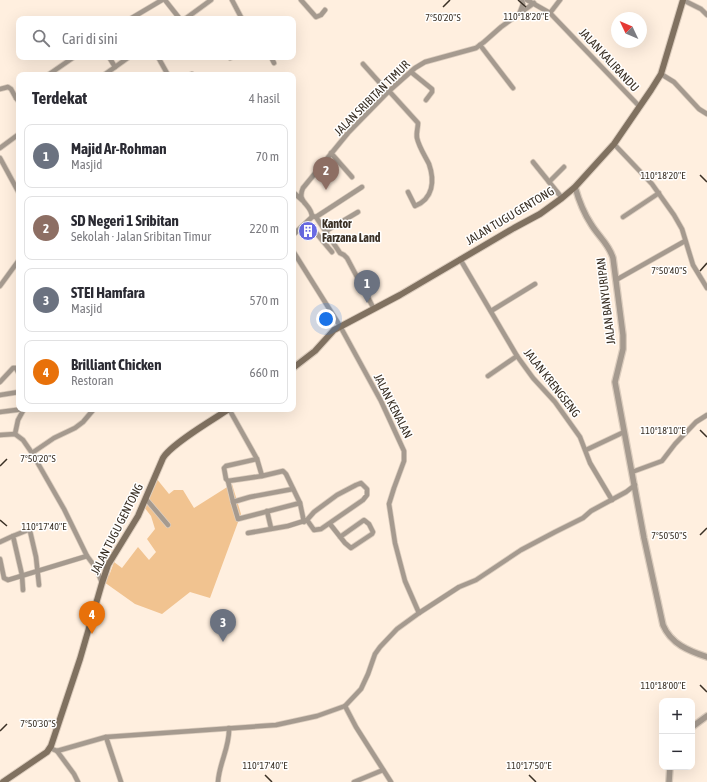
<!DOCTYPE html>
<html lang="id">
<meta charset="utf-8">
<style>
:root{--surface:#fff;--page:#f7f7f7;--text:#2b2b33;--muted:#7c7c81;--line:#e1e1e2;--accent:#686ae3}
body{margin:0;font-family:"Asap Condensed",sans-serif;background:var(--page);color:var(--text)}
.controls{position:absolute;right:12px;bottom:12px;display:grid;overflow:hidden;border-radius:8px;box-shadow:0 4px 16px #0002}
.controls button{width:36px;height:36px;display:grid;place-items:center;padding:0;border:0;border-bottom:1px solid var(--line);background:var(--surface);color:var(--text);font:20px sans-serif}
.compass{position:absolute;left:611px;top:12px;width:36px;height:36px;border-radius:50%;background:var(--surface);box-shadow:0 4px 16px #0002;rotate:314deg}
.you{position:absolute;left:326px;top:319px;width:14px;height:14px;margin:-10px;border:3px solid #fff;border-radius:50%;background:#1a73e8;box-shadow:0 0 0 6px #1a73e833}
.badge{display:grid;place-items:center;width:26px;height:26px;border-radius:50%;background:var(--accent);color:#fff;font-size:13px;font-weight:700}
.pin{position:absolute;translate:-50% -33px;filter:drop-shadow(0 1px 2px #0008)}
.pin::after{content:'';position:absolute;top:21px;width:14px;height:12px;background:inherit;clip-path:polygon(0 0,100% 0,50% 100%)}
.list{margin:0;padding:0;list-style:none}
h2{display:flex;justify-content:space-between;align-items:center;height:52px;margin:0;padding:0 16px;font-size:17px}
h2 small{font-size:13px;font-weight:400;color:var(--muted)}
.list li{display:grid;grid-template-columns:26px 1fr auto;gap:12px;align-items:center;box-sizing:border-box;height:64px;margin:0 8px 8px;padding:0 8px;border:1px solid var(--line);border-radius:8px}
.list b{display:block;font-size:15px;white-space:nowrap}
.list p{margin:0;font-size:13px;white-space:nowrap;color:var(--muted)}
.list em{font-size:13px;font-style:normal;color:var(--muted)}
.icon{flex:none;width:22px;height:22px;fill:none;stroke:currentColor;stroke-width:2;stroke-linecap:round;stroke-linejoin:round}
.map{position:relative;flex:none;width:707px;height:782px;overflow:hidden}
.search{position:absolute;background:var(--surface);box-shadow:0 4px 16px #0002;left:16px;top:16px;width:280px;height:44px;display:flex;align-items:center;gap:10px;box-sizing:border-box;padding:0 14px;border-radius:8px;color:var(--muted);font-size:15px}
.panel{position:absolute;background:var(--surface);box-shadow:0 4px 16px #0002;left:16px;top:72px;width:280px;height:340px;border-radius:8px}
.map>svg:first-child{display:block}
</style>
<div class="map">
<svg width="707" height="782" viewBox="0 0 707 782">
<rect width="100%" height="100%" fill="#ffefdf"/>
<polygon fill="#f1c390" points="156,478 169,494 174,490 183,490 194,508 232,484 241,514 210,598 190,592 162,614 135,604 104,582 111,565 109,576 114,562 122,568 138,547 149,560 156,552 147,539 155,529 151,516 144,507"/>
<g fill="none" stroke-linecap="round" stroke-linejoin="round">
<defs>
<g id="minor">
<polyline points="165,0 180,19"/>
<polyline points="232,0 242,19"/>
<polyline points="301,0 316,17 321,15 325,10"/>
<polyline points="527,0 550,13 639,106"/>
<polyline points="683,0 701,9 707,15"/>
<polyline points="520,12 523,4 522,0"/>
<polyline points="550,13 560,0"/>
<polyline points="130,19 162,0"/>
<polyline points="185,19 211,0"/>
<polyline points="480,45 513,88"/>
<polyline points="109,57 115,67"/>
<polyline points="158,57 168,75"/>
<polyline points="271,57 274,63"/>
<polyline points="230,58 232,57"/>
<polyline points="363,64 388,92"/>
<polyline points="411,72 432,89 432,92 426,100"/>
<polyline points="661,74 674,82 699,109 707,114"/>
<polyline points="48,75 74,57"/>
<polyline points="104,75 129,57"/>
<polyline points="189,75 192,74"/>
<polyline points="0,89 8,87 11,89 16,98"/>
<path d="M 389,91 L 418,123 C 418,128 416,133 417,138 C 419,147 425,156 429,164 C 435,181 433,199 415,206 L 408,192"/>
<polyline points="19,96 16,98 19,102"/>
<polyline points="614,144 652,184 674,215 682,229 693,265 707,288"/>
<polyline points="0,148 19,134"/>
<polyline points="331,153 352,177"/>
<polyline points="0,158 19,193"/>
<polyline points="533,162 562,198"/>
<polyline points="549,182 564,167"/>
<polyline points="293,192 302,200"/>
<polyline points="312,216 316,217 340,253 344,255 347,258 374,309"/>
<polyline points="316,217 362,187"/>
<polyline points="623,217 659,193"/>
<polyline points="307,222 332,252"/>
<polyline points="326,231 358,212"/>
<path d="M 293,235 L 312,217 C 312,204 296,203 303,188 L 348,133 L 389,91 L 415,68 L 425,62 L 476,48 L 484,42 L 501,27 L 534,3"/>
<polyline points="293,251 340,326 381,401 404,451 404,461 394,488 389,504 395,543 405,581 419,613"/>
<polyline points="460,259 517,356 533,378 555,402 580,437 590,463 612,500"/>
<polyline points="616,280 685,241"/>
<polyline points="0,286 19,260"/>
<polyline points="491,311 535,284"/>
<polyline points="488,376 517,356"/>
<polyline points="0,382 13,368 16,368 19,374"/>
<polyline points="0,395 19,392"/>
<polyline points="229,409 257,459 262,476 283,471 286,474 300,503 304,522"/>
<polyline points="0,412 24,409"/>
<polyline points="15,434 18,420 24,409"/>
<polyline points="0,435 15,434 23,440 32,453 64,509 87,556 96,568 102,583"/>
<polyline points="586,450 624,432"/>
<polyline points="32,453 54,438 75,428 83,422 94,409"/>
<polyline points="257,459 226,466 224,468 226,479 228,481 233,502 238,519 300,503"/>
<polyline points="632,472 662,461 675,444 696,422 707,415"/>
<polyline points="228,481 262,476"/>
<polyline points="146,499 168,525"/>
<polyline points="233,502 250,497 293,489"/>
<polyline points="267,511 271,528"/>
<polyline points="330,524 345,543 351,548 372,534 373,532 369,524 364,520 340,537"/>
<polyline points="248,533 288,526 307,520 314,512 337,495 356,485 361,483 367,489 367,495 363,500 321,529 314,530 307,520"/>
<polyline points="0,542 13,536"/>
<polyline points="0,559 4,578 8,580 87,556"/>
<polyline points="96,568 108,565"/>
<polyline points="23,590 22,575 13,536 28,530 30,531 36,557 39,585"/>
<polyline points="345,706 361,689 368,674 375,654 380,647 397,629 419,613 459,587 476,580 521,550 555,532 583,518 591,511 626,492 635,485"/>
<polyline points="106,737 121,782"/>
<polyline points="50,748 57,751 106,737 276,725 317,716 345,706 356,727 391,782"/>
<polyline points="57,751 74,774 78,782"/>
<path d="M 218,782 C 219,763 230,747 229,728"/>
<polyline points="354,782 383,770"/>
</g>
<g id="tertiary">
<path d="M 575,187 C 579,201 583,212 591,224 C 598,236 609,244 613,258 L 623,335 L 623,349 L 615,382 L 644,538 L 663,625 C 671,644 689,651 707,657"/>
<polyline points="692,727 707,716"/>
<polyline points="669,782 670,767"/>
</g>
<g id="secondary">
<polyline points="293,368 315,351 334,330 400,295 514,228 540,214 562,198 575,187 614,144 651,90 661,74 683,0"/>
<path d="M 3,782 L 47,752 L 51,746 L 80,659 L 102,583 L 108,565 L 138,516 L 163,458 C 171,444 214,419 229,409"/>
</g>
</defs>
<use href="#minor" stroke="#dccdbe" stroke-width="6"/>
<use href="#tertiary" stroke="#dccdbe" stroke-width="8"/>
<use href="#secondary" stroke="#dccdbe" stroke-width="8"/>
<use href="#minor" stroke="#a59a8f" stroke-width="4.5"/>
<use href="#tertiary" stroke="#a59a8f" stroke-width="5.5"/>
<use href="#secondary" stroke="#807160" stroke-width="6"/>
</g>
<path fill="none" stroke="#3a3025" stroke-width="1.5" d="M 518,0 L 526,7M 443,7 L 450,0M 700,175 L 707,182M 700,271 L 707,263M 700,430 L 707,437M 0,466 L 7,459M 0,520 L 7,526M 700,535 L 707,528M 700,685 L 707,692M 0,731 L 7,724M 265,775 L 272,782M 529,775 L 536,782"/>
<defs>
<symbol id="building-disc" viewBox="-11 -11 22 22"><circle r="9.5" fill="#686ae3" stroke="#fff"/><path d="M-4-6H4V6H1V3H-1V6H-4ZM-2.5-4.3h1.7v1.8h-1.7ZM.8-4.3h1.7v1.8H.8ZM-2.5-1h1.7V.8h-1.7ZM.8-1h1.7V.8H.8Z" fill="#fff"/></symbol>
</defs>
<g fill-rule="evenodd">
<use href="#building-disc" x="297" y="220" width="22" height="22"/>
</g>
<g text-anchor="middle" stroke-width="3" stroke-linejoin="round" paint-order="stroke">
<g font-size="12" fill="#3a3025" stroke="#fff">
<text transform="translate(609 60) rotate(47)" y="4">JALAN KALIRANDU</text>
<text transform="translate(372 98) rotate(-45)" y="4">JALAN SRIBITAN TIMUR</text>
<text transform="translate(510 216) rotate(-31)" y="4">JALAN TUGU GENTONG</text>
<text transform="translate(606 301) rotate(-97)" y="4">JALAN BANYURIPAN</text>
<text transform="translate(552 383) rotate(52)" y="4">JALAN KRENGSENG</text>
<text transform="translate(393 406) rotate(63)" y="4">JALAN KENALAN</text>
<text transform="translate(117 529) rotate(-63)" y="4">JALAN TUGU GENTONG</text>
</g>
<g font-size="12" font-weight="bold" fill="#3a3025" stroke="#fff" text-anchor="start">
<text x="322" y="228">Kantor<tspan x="322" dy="14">Farzana Land</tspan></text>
</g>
</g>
<g font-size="10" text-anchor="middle" fill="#3a3025" stroke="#fff" stroke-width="3" stroke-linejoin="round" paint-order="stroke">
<text x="526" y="20">110°18'20"E</text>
<text x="443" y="21">7°50'20"S</text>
<text x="663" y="179">110°18'20"E</text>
<text x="669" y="274">7°50'40"S</text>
<text x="663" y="434">110°18'10"E</text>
<text x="38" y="462">7°50'20"S</text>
<text x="44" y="530">110°17'40"E</text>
<text x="669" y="539">7°50'50"S</text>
<text x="663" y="689">110°18'00"E</text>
<text x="38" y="727">7°50'30"S</text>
<text x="265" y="769">110°17'40"E</text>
<text x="529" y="769">110°17'50"E</text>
</g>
</svg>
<div class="controls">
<button>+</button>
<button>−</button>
</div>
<svg class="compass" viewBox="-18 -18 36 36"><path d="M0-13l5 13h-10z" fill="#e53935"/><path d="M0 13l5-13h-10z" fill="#7c7c81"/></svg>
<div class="you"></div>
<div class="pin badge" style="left:367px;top:303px;background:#6b7280">1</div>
<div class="pin badge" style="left:326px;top:190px;background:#8d6e63">2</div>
<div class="pin badge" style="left:223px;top:642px;background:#6b7280">3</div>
<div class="pin badge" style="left:92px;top:634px;background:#e8710a">4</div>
<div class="search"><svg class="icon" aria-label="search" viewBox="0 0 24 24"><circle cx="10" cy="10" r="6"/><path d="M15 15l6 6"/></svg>Cari di sini</div>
<section class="panel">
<h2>Terdekat<small>4 hasil</small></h2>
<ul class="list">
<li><span class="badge" style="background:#6b7280">1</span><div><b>Majid Ar-Rohman</b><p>Masjid</p></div><em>70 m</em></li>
<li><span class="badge" style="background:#8d6e63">2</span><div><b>SD Negeri 1 Sribitan</b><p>Sekolah · Jalan Sribitan Timur</p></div><em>220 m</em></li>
<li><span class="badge" style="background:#6b7280">3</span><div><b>STEI Hamfara</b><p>Masjid</p></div><em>570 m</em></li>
<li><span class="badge" style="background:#e8710a">4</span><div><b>Brilliant Chicken</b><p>Restoran</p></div><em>660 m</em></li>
</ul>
</section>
</div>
